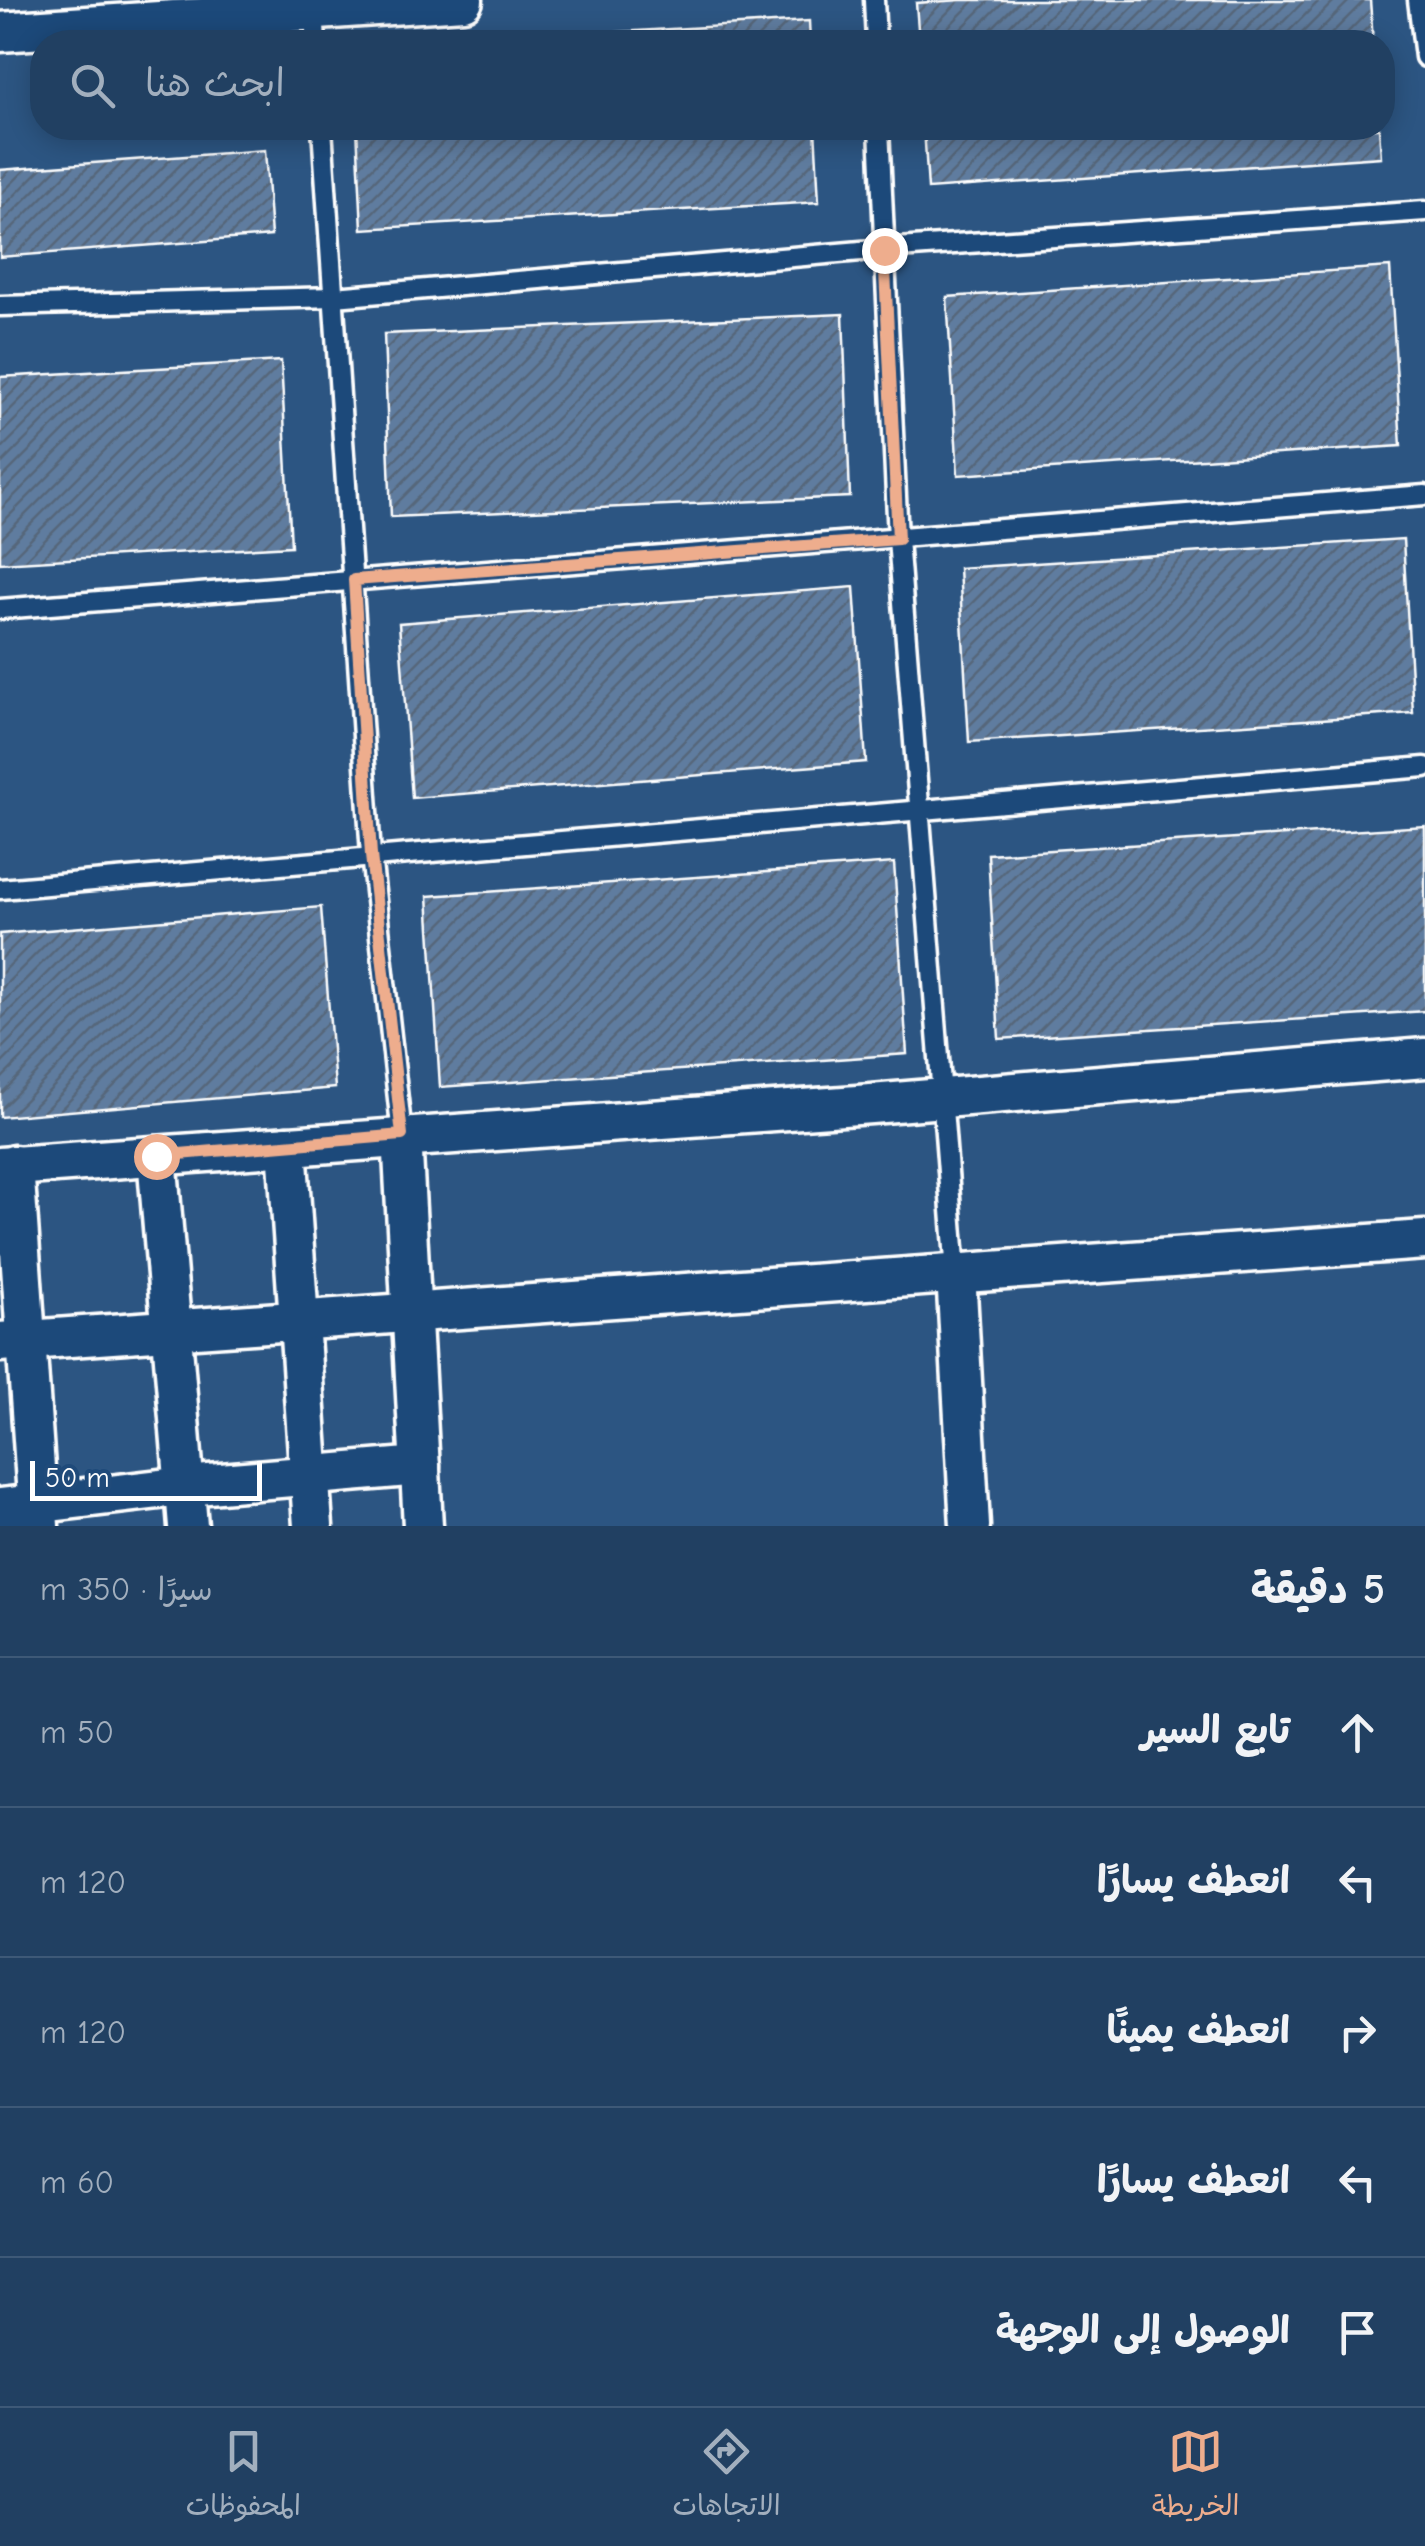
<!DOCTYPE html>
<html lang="ar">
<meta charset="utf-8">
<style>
:root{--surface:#214062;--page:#2d4b6b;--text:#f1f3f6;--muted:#a2afbe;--line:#3e5977;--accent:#eead8d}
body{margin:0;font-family:"Comic Neue","Playpen Sans Arabic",sans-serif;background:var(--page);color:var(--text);direction:rtl}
.scale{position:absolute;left:30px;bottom:25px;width:232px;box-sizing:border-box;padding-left:10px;border:5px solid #fff;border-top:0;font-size:28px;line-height:35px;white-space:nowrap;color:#fff;-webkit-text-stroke:8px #1f4a7a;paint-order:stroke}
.stop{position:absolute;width:30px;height:30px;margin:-22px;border:8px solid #eead8d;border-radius:50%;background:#fff}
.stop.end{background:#eead8d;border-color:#fff;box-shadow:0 2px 10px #0008}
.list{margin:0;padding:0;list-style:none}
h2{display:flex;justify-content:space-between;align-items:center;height:130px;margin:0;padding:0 40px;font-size:42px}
h2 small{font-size:32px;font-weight:400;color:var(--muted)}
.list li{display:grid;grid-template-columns:65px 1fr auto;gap:30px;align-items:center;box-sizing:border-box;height:150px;padding:0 40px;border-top:2px solid var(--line)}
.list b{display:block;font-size:38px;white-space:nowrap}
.list em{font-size:32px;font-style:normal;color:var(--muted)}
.icon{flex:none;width:55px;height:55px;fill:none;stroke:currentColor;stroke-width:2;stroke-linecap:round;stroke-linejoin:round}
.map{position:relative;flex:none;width:1425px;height:1526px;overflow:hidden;direction:ltr}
.search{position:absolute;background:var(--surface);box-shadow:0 5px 25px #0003;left:30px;right:30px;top:30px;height:110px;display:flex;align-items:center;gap:25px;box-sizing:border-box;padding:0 35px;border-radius:40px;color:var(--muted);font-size:38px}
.sheet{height:880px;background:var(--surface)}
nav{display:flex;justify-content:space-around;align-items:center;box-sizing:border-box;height:140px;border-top:2px solid var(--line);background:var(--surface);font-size:28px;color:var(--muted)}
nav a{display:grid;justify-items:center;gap:5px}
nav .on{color:var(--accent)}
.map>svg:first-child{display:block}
</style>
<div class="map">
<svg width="1425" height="1526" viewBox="0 0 1425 1526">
<defs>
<pattern id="building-hatch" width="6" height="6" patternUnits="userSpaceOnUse" patternTransform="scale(2.5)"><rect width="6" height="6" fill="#5e7c9f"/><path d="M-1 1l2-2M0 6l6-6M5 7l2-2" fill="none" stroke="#56667a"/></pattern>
</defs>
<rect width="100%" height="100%" fill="#2c5582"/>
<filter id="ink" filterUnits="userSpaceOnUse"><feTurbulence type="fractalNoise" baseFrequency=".01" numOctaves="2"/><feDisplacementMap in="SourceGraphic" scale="20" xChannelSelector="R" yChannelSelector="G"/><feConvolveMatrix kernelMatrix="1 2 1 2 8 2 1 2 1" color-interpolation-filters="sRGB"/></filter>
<g filter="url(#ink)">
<g fill="url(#building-hatch)" stroke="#fff" stroke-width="2.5">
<polygon points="961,0 1370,0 1373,42 919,42 916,3"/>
<polygon points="809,21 810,42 443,42"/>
<polygon points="357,128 815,128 819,202 362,229"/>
<polygon points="924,128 1379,128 1381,157 928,189"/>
<polygon points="265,150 271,236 0,257 0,170"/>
<polygon points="1390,267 1401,446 958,475 947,297"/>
<polygon points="843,314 850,497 391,517 384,334"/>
<polygon points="281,361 291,546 0,563 0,377"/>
<polygon points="1403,539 1413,713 969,742 959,568"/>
<polygon points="854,587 866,762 412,798 399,623"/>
<polygon points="1425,826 1425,1011 999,1039 988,854"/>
<polygon points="894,863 907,1054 440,1087 428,896"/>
<polygon points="321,907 335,1088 0,1117 0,934"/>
</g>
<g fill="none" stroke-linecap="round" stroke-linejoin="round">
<defs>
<g id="lane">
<polyline points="874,0 876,42"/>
<polyline points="1418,0 1425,57"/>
<polyline points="314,11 316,42"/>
<polyline points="322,128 371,855 402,1135"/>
<polyline points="879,128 898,539 956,1273"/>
<polyline points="0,306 335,297 884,249 1425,211"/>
<polyline points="0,609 1425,495"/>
<polyline points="0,889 1425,767"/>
</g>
<g id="street">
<polyline points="0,32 463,0"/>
<polyline points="402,1135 423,1526"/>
<polyline points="287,1146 313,1526"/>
<polyline points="157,1156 188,1526"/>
<polyline points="14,1165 39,1526"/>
<polyline points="0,1167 871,1104 1425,1058"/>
<polyline points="956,1273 970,1526"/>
<polyline points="0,1342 1425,1240"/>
<polyline points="0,1508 185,1486 420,1466"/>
</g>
</defs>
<use href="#lane" stroke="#fff" stroke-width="25"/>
<use href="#street" stroke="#fff" stroke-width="45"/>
<use href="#lane" stroke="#1f4a7a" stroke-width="18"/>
<use href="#street" stroke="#1f4a7a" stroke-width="38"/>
</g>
</g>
<g fill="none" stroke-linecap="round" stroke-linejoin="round" filter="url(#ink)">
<polyline stroke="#eead8d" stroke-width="12" points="156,1156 402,1135 371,855 354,580 898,539 884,250"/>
</g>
</svg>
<div class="scale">50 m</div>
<div class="stop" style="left:156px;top:1156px"></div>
<div class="stop end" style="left:884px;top:250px"></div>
<div class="search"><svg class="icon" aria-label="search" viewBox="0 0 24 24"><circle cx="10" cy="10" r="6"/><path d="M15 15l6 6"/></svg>ابحث هنا</div>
</div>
<section class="sheet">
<h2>5 دقيقة<small>سيرًا · 350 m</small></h2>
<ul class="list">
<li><svg class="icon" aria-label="ahead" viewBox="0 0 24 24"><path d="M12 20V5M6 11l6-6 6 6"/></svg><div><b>تابع السير</b></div><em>50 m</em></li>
<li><svg class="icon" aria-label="left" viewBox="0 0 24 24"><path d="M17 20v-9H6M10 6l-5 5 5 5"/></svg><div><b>انعطف يسارًا</b></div><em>120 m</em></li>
<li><svg class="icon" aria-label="right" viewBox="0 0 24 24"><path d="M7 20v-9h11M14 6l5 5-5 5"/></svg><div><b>انعطف يمينًا</b></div><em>120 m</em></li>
<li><svg class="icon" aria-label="left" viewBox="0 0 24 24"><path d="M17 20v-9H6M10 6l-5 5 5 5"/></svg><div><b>انعطف يسارًا</b></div><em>60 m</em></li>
<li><svg class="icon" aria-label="arrive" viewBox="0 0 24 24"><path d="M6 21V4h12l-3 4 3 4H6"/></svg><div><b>الوصول إلى الوجهة</b></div></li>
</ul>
</section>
<nav>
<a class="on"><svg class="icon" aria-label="map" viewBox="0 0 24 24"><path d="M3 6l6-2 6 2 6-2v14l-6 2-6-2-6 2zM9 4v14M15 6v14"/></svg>الخريطة</a>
<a><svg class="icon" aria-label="directions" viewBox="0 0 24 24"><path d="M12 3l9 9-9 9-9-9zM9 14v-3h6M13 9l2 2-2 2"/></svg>الاتجاهات</a>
<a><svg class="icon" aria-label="saved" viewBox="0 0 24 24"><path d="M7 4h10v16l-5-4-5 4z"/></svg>المحفوظات</a>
</nav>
